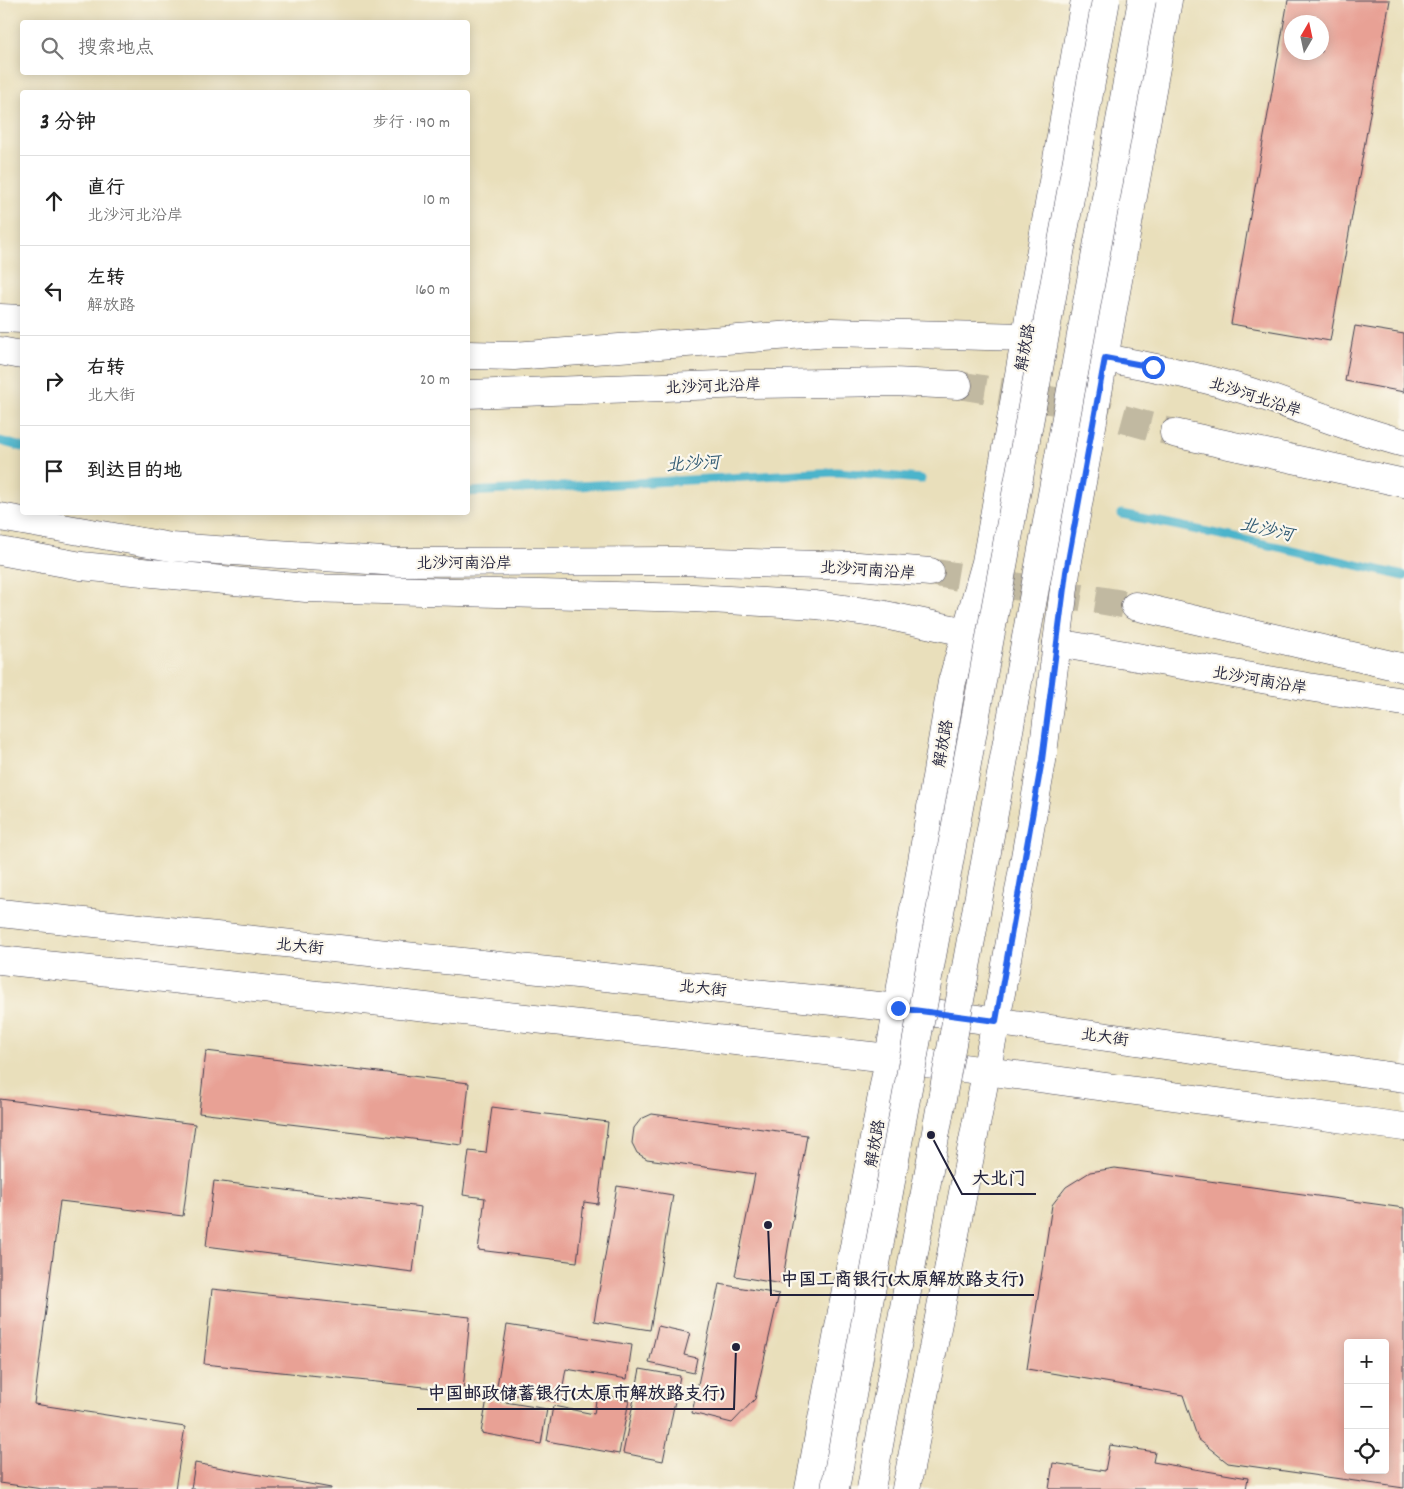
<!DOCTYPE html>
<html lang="zh">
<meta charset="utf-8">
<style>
:root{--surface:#fff;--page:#f2f2f2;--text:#222;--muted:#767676;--line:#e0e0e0}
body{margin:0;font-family:Dekko,"LXGW WenKai TC",sans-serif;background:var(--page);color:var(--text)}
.controls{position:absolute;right:15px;bottom:15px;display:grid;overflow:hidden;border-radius:5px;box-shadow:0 2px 12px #0003}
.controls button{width:45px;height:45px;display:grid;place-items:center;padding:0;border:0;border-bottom:1px solid var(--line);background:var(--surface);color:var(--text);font:25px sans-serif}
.compass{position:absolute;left:1284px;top:15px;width:45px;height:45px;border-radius:50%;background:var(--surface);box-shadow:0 2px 12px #0003;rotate:9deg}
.stop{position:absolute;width:15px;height:15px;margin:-11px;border:4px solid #2563eb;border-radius:50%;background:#fff}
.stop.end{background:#2563eb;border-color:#fff;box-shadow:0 1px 5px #0008}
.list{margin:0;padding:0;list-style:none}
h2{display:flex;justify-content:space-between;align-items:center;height:65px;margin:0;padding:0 20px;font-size:21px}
h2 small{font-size:16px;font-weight:400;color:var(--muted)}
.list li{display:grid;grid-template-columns:32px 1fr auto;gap:15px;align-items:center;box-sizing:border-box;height:90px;padding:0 20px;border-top:1px solid var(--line)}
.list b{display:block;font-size:19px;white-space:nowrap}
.list p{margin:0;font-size:16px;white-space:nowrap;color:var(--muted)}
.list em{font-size:16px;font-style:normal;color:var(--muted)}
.icon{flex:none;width:28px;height:28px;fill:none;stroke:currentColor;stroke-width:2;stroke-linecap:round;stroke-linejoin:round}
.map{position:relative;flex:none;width:1404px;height:1489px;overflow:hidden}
.search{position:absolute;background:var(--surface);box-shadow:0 2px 12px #0003;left:20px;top:20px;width:450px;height:55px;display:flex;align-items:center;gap:12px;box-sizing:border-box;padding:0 18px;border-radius:5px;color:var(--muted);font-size:19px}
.panel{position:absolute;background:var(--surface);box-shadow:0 2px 12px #0003;left:20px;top:90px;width:450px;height:425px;border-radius:5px}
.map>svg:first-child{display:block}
</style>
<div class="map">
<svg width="1404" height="1489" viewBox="0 0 1404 1489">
<rect width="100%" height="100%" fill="#fbf7ec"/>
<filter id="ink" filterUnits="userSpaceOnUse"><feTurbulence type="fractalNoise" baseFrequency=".02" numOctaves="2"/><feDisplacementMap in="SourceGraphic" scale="10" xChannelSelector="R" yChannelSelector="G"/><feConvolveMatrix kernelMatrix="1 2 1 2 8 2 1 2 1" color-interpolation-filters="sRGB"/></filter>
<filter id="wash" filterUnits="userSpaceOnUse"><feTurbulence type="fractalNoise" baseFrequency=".0096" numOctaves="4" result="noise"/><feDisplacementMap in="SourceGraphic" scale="20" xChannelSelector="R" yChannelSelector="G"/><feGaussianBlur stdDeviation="1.12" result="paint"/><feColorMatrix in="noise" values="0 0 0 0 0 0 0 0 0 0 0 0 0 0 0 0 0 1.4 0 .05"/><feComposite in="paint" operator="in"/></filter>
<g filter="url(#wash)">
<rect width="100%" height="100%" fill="#e9dfbb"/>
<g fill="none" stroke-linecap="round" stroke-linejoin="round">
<g stroke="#4cb4cb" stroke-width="9">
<polyline points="0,441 22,447"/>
<polyline points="468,492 836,472 921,479"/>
<polyline points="1122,514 1288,549 1404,576"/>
</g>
</g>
<g id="blocks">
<g fill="#e8a195" fill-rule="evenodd">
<path d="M 1288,0 L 1390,0 L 1330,341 L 1231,324 ZM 1292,22 L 1322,22 L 1322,52 L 1292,52 Z"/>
<polygon points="1355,326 1404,334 1404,392 1345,381"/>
<polygon points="206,1051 469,1083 462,1145 199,1113"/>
<polygon points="0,1099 195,1124 183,1216 60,1201 34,1404 185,1427 175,1489 42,1489 0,1483"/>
<polygon points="492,1107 608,1122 598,1204 584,1202 577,1262 478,1250 485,1198 463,1195 469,1151 486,1153"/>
<polygon points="652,1114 807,1135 782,1284 735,1276 755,1174 647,1159 637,1153 632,1143 634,1128 641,1119"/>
<path d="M 1115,1168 L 1404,1208 L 1404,1488 L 1228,1463 L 1198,1439 L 1183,1395 L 1027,1369 L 1052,1205 L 1066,1187 L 1090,1172 ZM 1348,1343 L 1385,1343 L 1385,1470 L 1348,1470 Z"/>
<polygon points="214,1181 421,1207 413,1272 206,1246"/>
<polygon points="617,1186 673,1195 650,1330 594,1321"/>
<polygon points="719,1284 779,1294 755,1399 732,1423 692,1413"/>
<polygon points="212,1289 470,1317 463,1391 204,1364"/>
<polygon points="507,1325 632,1345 627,1379 566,1369 560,1402 496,1392"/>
<polygon points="658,1326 690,1333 684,1355 697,1358 694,1373 649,1363"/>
<polygon points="640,1369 680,1376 663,1461 623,1453"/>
<polygon points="597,1394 629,1400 619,1454 547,1441 553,1406 594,1414"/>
<polygon points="487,1399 547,1409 541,1444 481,1433"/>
<polygon points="1110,1445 1155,1452 1153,1462 1248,1478 1246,1489 1049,1489 1053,1463 1105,1471"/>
<polygon points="195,1463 331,1488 331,1489 191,1489"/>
</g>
</g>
</g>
<g filter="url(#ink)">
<use href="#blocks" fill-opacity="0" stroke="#403e4e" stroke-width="1"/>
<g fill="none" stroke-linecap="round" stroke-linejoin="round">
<g stroke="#c1b9a1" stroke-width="28" stroke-dasharray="28 14" stroke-linecap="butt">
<polyline points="958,385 1061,402 1174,433"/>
<polyline points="930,572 1135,606"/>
</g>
<defs>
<g id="minor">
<polyline points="0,318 22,319"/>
<polyline points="0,351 22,355"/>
<polyline points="468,355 514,356 831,332 1026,337"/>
<path d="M 1105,358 C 1149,366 1192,375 1235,387 C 1292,404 1346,428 1404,443"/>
<polyline points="468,394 748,384 894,382 958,385"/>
<polyline points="1174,433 1404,483"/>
<polyline points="0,517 171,547 398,562 676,561 858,566 930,572"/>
<polyline points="0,551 81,566 306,588 693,598 816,605 880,614 966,632"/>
<polyline points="1135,606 1404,668"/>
<polyline points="1057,643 1308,687 1404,702"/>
</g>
<g id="major">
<polyline points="0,913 898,1008 1404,1078"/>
<polyline points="0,960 889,1058 1404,1127"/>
<polyline points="809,1489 889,1058 952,682 986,562 1085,0"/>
<polyline points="906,1489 996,1021 1042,761 1066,572 1168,0"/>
</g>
</defs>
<use href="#minor" stroke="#403e4e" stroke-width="29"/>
<use href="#major" stroke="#403e4e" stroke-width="29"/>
<use href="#minor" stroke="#fff" stroke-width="28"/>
<use href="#major" stroke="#fff" stroke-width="28"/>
<defs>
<g id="major-bridge">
<polyline points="835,1489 1106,0"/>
<polyline points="871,1489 1142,0"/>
</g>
</defs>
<use href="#major-bridge" stroke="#403e4e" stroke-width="29" stroke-linecap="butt"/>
<use href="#major-bridge" stroke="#fff" stroke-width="28"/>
</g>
</g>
<g fill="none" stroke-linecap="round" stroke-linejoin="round" filter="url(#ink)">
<polyline stroke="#2563eb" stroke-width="6" points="898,1008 996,1021 1042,760 1066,572 1105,358 1153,367"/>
</g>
<g text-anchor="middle" stroke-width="4.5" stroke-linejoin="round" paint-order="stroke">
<g font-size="16" fill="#22223b" stroke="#fbf7ec">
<text transform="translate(1024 347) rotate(-80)" y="6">解放路</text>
<text transform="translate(713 385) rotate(-2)" y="6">北沙河北沿岸</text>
<text transform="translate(1256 396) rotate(18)" y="6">北沙河北沿岸</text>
<text x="464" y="568">北沙河南沿岸</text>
<text transform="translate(868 569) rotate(4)" y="6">北沙河南沿岸</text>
<text transform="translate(1260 679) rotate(10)" y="6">北沙河南沿岸</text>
<text transform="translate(942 743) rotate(-80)" y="6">解放路</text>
<text transform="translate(300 945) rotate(6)" y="6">北大街</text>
<text transform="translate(703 987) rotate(6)" y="6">北大街</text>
<text transform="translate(1105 1036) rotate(8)" y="6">北大街</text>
<text transform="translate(874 1143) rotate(-80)" y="6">解放路</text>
</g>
<g font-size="18" font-style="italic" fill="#335c75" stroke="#fbf7ec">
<text transform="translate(693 463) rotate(-3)" y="6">北沙河</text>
<text transform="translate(1267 529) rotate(13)" y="6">北沙河</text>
</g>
</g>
<path fill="none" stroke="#22223b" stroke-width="2" d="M931 1135L962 1194H1036M768 1225L771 1295H1034M736 1347L734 1409H417"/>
<g fill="#22223b" stroke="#fbf7ec" stroke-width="2">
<circle cx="931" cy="1135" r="5"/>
<circle cx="768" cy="1225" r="5"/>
<circle cx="736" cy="1347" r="5"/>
</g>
<g font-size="18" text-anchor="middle" font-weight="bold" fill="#22223b" stroke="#fbf7ec" stroke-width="4.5" stroke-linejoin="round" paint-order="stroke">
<text x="999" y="1184">大北门</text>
<text x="902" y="1285">中国工商银行(太原解放路支行)</text>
<text x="576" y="1399">中国邮政储蓄银行(太原市解放路支行)</text>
</g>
</svg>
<div class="controls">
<button>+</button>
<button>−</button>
<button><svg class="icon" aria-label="locate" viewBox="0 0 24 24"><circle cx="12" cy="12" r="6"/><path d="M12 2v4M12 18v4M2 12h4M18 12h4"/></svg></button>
</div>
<svg class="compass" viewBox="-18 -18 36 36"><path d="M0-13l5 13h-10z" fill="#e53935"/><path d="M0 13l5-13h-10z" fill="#767676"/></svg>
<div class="stop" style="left:1153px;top:367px"></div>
<div class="stop end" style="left:898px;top:1008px"></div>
<div class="search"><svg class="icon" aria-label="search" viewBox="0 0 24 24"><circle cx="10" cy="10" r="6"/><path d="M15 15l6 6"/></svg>搜索地点</div>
<section class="panel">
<h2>3 分钟<small>步行 · 190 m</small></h2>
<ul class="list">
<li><svg class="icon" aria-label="ahead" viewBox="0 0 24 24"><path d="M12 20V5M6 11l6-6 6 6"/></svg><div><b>直行</b><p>北沙河北沿岸</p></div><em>10 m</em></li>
<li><svg class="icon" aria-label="left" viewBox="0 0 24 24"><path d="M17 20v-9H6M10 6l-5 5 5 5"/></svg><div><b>左转</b><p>解放路</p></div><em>160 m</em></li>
<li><svg class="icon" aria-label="right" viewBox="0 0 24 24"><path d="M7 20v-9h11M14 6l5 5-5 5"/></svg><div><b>右转</b><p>北大街</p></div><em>20 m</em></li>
<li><svg class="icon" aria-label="arrive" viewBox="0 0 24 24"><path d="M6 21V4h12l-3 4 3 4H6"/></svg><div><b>到达目的地</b></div></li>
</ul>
</section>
</div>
